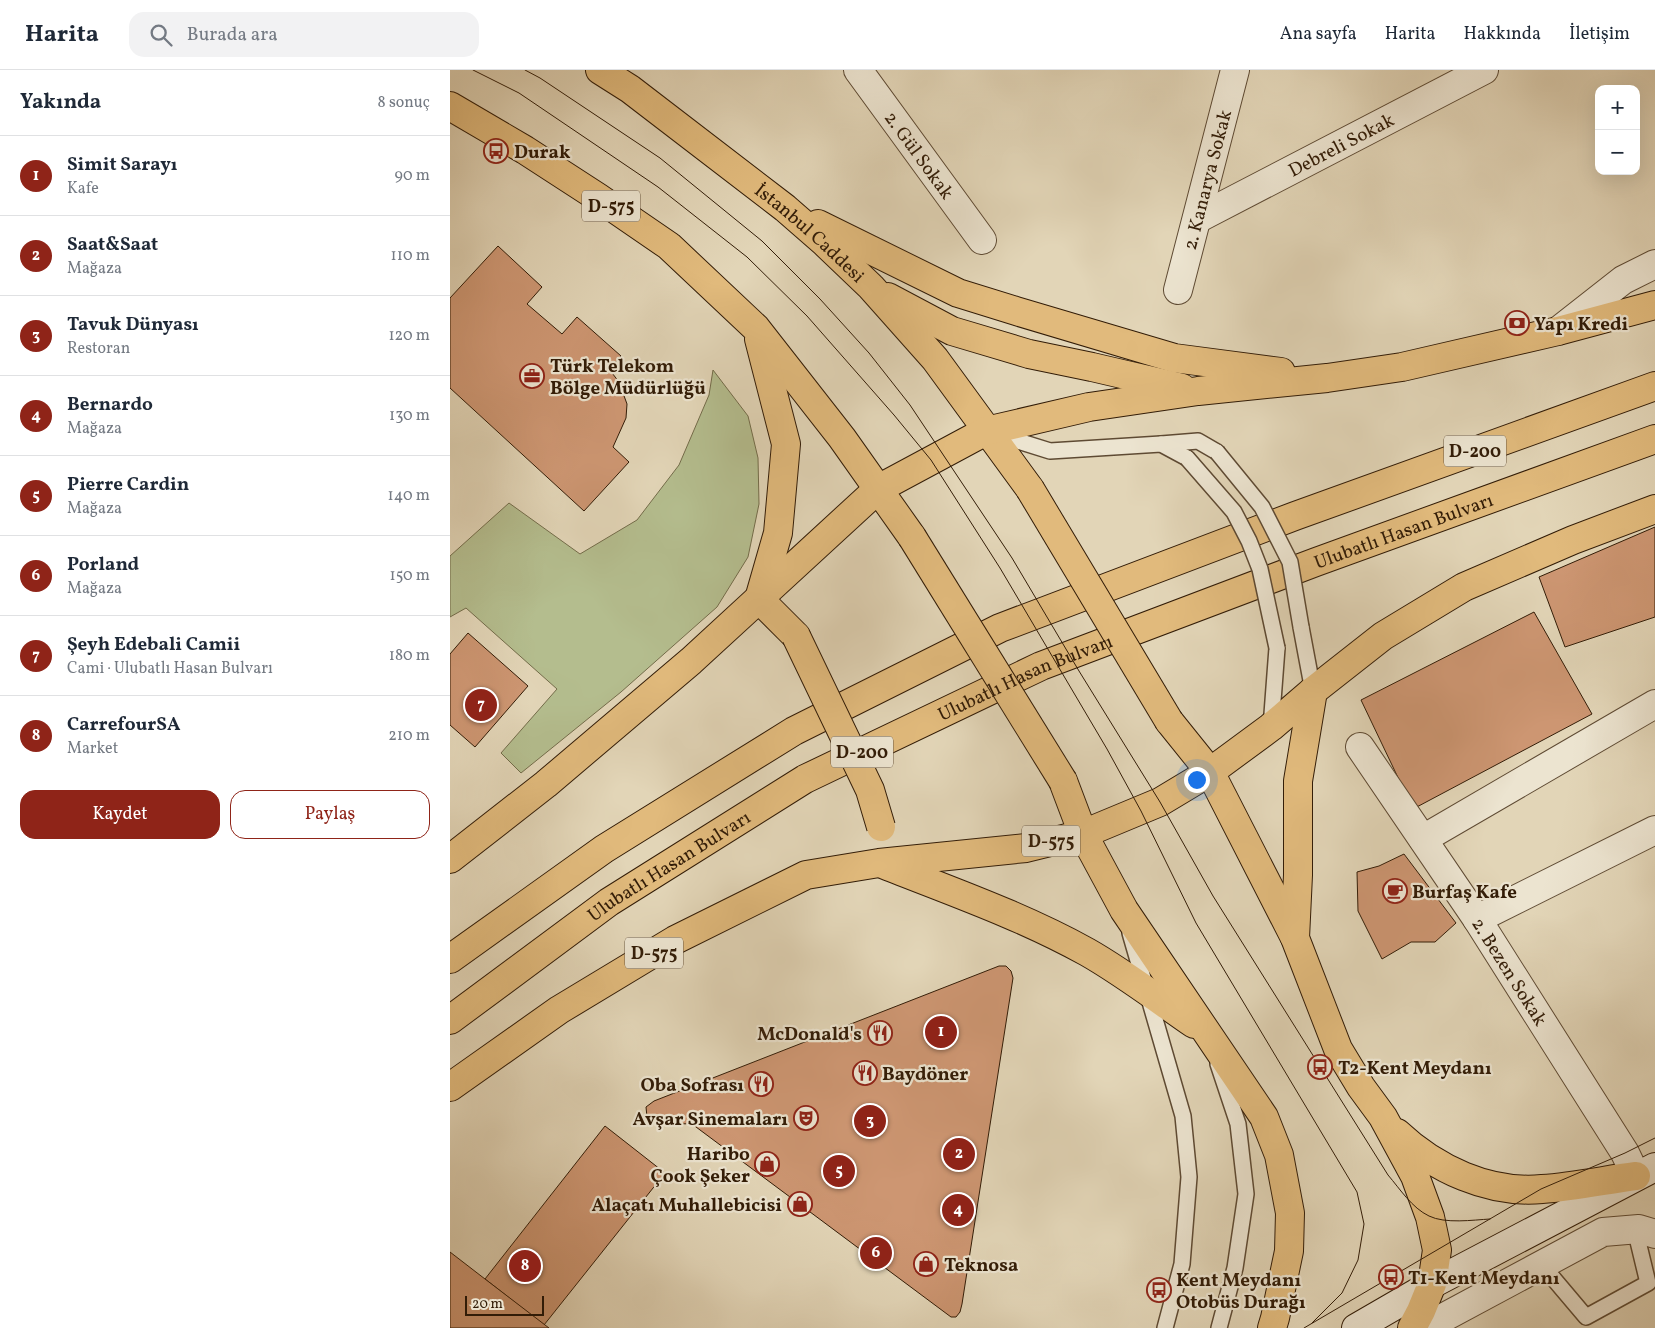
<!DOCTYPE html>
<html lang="tr">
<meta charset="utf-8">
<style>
:root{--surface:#fff;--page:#f2f2f3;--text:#1f2937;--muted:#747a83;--line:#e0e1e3;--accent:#8f2418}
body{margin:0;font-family:Vollkorn,serif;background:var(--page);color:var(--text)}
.controls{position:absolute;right:15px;top:15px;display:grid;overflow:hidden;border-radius:10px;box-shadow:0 5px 20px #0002}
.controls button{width:45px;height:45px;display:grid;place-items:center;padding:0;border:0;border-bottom:1px solid var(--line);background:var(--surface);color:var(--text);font:25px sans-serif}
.scale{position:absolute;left:15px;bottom:12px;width:79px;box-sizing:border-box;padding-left:5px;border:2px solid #321c07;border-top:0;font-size:14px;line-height:18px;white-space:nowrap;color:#321c07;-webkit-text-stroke:4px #ece4d0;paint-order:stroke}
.you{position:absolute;left:746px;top:709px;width:18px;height:18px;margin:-12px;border:4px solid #fff;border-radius:50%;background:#1a73e8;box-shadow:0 0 0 8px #1a73e833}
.badge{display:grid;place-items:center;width:32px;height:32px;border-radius:50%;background:var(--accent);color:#fff;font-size:16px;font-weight:700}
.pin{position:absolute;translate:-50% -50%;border:2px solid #fff;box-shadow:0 1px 5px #0006}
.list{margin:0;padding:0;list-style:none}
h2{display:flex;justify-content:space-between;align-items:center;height:65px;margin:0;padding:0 20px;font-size:21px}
h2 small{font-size:16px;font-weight:400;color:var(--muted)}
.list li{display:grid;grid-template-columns:32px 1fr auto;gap:15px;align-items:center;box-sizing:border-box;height:80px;padding:0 20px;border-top:1px solid var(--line)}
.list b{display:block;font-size:19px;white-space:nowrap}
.list p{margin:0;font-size:16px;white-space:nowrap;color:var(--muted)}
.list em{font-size:16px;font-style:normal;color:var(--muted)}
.actions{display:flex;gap:10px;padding:15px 20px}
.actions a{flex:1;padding:11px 0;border:1px solid var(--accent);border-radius:15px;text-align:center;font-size:18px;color:var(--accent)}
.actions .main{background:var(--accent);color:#fff}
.icon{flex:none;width:28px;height:28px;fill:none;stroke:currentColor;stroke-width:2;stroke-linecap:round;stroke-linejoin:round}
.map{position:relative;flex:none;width:1205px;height:1258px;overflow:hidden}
header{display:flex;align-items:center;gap:30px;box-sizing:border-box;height:70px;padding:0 25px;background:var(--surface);border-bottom:1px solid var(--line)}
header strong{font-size:24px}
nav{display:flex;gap:28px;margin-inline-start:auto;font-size:18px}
.search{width:350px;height:45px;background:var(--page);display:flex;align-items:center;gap:12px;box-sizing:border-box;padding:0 18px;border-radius:15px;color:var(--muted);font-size:19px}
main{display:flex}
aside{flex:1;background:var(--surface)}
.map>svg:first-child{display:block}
</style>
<header>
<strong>Harita</strong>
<div class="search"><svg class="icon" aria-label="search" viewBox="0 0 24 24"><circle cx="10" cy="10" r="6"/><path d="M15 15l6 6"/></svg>Burada ara</div>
<nav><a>Ana sayfa</a><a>Harita</a><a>Hakkında</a><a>İletişim</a></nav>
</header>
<main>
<aside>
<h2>Yakında<small>8 sonuç</small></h2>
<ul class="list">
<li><span class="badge">1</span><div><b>Simit Sarayı</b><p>Kafe</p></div><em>90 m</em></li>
<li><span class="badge">2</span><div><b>Saat&amp;Saat</b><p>Mağaza</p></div><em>110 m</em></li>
<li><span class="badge">3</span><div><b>Tavuk Dünyası</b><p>Restoran</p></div><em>120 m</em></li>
<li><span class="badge">4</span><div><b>Bernardo</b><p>Mağaza</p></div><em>130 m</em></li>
<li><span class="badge">5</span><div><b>Pierre Cardin</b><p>Mağaza</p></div><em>140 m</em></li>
<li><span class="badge">6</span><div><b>Porland</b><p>Mağaza</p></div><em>150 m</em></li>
<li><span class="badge">7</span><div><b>Şeyh Edebali Camii</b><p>Cami · Ulubatlı Hasan Bulvarı</p></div><em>180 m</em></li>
<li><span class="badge">8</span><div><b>CarrefourSA</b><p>Market</p></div><em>210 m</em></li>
</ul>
<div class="actions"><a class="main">Kaydet</a><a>Paylaş</a></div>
</aside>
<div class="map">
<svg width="1205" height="1258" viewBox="0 0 1205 1258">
<rect width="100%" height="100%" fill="#e2d5b7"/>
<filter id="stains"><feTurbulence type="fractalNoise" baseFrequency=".004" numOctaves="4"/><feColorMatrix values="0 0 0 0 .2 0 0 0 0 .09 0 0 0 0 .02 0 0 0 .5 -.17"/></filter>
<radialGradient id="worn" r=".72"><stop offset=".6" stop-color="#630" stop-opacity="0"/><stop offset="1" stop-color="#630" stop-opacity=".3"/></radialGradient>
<polygon fill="#b4bd8e" stroke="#736c4a" points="263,300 298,346 308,388 309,434 298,487 267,537 171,622 71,703 51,683 107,619 16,538 0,547 0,486 59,433 130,484 187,450 229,395 259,325"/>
<g fill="#cd9672" stroke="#321c07">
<polygon points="48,176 92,217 77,234 112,264 127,247 171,286 159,299 169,312 177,334 176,348 163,377 179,392 134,441 0,318 0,228"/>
<polygon points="1205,457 1205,547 1115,577 1089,507"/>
<polygon points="1084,542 1142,644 963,739 911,630"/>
<polygon points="18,563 78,616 25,677 0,655 0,584"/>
<polygon points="954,784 1006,853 985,872 961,872 932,889 908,841 907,802 929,796"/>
<polygon points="549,896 556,896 561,901 563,908 512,1234 510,1242 506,1247 501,1247 242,1054 203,1053 197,1047 196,1037 204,1031"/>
<polygon points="155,1056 215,1103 94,1255 35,1209"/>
<polygon points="0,1182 35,1209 99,1258 0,1258"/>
</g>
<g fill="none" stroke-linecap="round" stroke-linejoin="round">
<defs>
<g id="service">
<polyline points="542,363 600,381 711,374 737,388"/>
<polyline points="711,374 748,371 767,382"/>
<polyline points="851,557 863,621"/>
<polyline points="821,657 827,578"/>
<polyline points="680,863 733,1046 739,1107 732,1194 715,1258"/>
<polyline points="768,994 788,1054 796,1124 785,1198 769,1258"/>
<polyline points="1092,1195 1136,1247 1198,1213 1185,1159"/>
</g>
<g id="minor">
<path id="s1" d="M 408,0 L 532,170"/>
<path id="s2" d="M 747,149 L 1034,0"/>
<path id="s3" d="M 728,220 L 785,0"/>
<polyline points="1108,261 1173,210 1205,194"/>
<path id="s4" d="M 910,677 L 1027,849 L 1175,1083 L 1186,1106"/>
<polyline points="973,769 1205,634"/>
<polyline points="1027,849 1205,760"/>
</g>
<polyline id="tertiary" points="974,1258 1153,1162 1189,1159 1205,1164"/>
<polyline id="secondary" points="906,1258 982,1214 1205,1097"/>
<g id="trunk">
<path id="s5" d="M 150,0 L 180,19 L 335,138 L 374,172 L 421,217 L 485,289 L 580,419"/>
<polyline points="0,36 75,80 149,128 219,176 306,258 392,368 462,467"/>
<polyline points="368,154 508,223 566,241 724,288 831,302"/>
<polyline points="438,227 502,261 579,284 642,297 732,318"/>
<polyline points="309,269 336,374 328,463 309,529"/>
<polyline points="309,529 346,566"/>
<polyline points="863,621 848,711 848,805 845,868 888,979 911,1017 933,1047 965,1106 980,1147 987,1180 982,1214 971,1241 962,1258"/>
<polyline points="719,651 760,702 844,866"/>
<polyline points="613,711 633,764 674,840 814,1047 829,1085 840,1143 839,1181 825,1248 822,1258"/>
<polyline points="0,789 96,714 241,591 428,419 536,361 639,337 748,321 877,308 952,297 1108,261 1205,235"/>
<path d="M 435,795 C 503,822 572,846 637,882 C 674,903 709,930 744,954"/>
<polyline points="0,889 154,779 344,661 550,558 845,446 1205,316"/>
<path id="s6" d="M 0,950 L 159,832 L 355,709 L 591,596 L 866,492 L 1205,369"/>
<polyline points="0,1017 109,940 225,870 356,805 429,793 576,778 633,764 710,732 760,702 821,657 863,621 933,566 1014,517 1123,470 1205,439"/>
<path d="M 947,1063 C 985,1099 1039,1124 1092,1119 C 1124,1117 1155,1110 1186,1106"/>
</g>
</defs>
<use href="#service" stroke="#5e4a33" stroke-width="18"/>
<use href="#minor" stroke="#5e4a33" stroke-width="30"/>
<use href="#tertiary" stroke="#5e4a33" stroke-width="30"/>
<use href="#secondary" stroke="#321c07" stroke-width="30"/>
<use href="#trunk" stroke="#321c07" stroke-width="30"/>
<use href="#service" stroke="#ece4d0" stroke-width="15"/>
<use href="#minor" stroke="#ece4d0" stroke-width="28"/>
<use href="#tertiary" stroke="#ece4d0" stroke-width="28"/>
<use href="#secondary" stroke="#ece4d0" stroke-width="28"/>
<use href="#trunk" stroke="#e1ba7c" stroke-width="28"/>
<g stroke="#321c07" stroke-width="1">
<polyline points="23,0 69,23 208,117 297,187 357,246 444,345 481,390 550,498 657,679 691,741 746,853 907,1122 914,1154 908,1190 892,1223 862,1253"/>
<path d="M 75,0 L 90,8 L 210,88 L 312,171 L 370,229 L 419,283 L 460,335 L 562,488 L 629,601 L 710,732 L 763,826 L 938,1105 C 950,1119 962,1138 979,1146 C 995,1154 1023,1150 1040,1149"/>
<polyline points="854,1258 1091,1119 1175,1083 1205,1068"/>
</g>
<defs>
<g id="service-bridge">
<polyline points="767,382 812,437 840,492 851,557"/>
<polyline points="737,388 784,442 799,471 810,499 827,578"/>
</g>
<g id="trunk-bridge">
<polyline points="580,419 719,651"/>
<polyline points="462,467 613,711"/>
<polyline points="346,566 420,720 431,757"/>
</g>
</defs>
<use href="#service-bridge" stroke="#5e4a33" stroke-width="18" stroke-linecap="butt"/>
<use href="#trunk-bridge" stroke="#321c07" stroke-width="30" stroke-linecap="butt"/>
<use href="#service-bridge" stroke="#ece4d0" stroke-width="15"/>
<use href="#trunk-bridge" stroke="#e1ba7c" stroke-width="28"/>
</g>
<defs>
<symbol id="bus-ring" viewBox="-11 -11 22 22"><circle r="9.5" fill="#ece4d0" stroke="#8f2418" stroke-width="1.5"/><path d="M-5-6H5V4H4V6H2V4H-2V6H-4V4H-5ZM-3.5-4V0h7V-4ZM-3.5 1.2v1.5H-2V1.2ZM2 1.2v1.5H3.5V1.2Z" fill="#8f2418"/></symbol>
<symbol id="bank-ring" viewBox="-11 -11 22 22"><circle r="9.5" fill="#ece4d0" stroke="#8f2418" stroke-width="1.5"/><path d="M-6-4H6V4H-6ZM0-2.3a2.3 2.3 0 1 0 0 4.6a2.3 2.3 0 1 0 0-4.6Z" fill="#8f2418"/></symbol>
<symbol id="office-ring" viewBox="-11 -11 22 22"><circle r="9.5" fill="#ece4d0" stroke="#8f2418" stroke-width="1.5"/><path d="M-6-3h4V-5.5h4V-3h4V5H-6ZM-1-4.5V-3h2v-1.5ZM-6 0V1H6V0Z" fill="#8f2418"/></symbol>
<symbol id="cafe-ring" viewBox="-11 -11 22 22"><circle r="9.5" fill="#ece4d0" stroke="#8f2418" stroke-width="1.5"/><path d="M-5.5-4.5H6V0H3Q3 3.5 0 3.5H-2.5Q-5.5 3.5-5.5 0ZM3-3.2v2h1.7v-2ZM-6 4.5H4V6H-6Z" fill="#8f2418"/></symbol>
<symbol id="restaurant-ring" viewBox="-11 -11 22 22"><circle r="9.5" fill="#ece4d0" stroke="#8f2418" stroke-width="1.5"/><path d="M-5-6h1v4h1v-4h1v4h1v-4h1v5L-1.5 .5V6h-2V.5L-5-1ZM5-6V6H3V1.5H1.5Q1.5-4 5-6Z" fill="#8f2418"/></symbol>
<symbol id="theatre-ring" viewBox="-11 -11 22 22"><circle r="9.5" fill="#ece4d0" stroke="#8f2418" stroke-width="1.5"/><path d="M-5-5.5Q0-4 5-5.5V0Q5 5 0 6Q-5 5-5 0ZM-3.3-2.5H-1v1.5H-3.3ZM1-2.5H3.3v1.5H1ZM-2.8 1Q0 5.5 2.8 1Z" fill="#8f2418"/></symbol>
<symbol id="shop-ring" viewBox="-11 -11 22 22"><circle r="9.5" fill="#ece4d0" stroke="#8f2418" stroke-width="1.5"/><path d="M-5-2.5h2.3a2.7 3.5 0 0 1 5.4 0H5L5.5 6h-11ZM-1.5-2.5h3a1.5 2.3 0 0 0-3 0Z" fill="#8f2418"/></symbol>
</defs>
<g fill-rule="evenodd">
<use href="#bus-ring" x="32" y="67" width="28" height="28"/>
<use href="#bank-ring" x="1053" y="239" width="28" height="28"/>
<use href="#office-ring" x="68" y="292" width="28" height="28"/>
<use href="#cafe-ring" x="931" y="807" width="28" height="28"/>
<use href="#restaurant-ring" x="416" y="949" width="28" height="28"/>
<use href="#bus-ring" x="856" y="983" width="28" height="28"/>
<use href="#restaurant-ring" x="401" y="989" width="28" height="28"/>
<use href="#restaurant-ring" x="297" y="1000" width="28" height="28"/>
<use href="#theatre-ring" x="342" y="1034" width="28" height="28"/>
<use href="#shop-ring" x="303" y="1080" width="28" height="28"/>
<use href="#shop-ring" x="336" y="1120" width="28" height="28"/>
<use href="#shop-ring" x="462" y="1180" width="28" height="28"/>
<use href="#bus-ring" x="927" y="1193" width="28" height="28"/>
<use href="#bus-ring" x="695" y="1206" width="28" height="28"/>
</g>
<g text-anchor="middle" stroke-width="4.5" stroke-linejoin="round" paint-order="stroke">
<g fill="#ece4d0" stroke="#6a5843" stroke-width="1">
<rect x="132" y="120.5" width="58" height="31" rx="4"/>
<rect x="994" y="365.5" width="62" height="31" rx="4"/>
<rect x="381" y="666.5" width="62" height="31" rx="4"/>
<rect x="572" y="755.5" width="58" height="31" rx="4"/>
<rect x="175" y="867.5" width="58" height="31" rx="4"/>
</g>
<g font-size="18" font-weight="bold" fill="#321c07">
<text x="161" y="142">D-575</text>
<text x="1025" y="387">D-200</text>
<text x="412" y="688">D-200</text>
<text x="601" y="777">D-575</text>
<text x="204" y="889">D-575</text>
</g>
<g font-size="19" fill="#321c07" stroke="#ece4d0">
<text dy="7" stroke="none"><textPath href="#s2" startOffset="162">Debreli Sokak</textPath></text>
<text dy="7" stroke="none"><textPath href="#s1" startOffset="105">2. Gül Sokak</textPath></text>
<text dy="7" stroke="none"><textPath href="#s3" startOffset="114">2. Kanarya Sokak</textPath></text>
<text dy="7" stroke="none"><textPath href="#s5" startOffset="266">İstanbul Caddesi</textPath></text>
<text dy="7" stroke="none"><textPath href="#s6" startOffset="1078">Ulubatlı Hasan Bulvarı</textPath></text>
<text dy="7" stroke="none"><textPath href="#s6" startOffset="672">Ulubatlı Hasan Bulvarı</textPath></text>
<text dy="7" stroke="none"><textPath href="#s6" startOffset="268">Ulubatlı Hasan Bulvarı</textPath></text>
<text dy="7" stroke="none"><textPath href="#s4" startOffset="270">2. Bezen Sokak</textPath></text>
</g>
<g font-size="19" font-weight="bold" fill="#321c07" stroke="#ece4d0" text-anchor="start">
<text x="64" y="88">Durak</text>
<text x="1084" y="260">Yapı Kredi</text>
<text x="100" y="302">Türk Telekom<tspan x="100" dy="22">Bölge Müdürlüğü</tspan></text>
<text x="962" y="828">Burfaş Kafe</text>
<text x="412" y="970" text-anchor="end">McDonald's</text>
<text x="888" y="1004">T2-Kent Meydanı</text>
<text x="432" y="1010">Baydöner</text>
<text x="294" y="1021" text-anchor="end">Oba Sofrası</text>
<text x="338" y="1055" text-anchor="end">Avşar Sinemaları</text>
<text x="300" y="1090" text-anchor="end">Haribo<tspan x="300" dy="22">Çook Şeker</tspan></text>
<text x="332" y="1141" text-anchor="end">Alaçatı Muhallebicisi</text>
<text x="494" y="1201">Teknosa</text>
<text x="958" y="1214">T1-Kent Meydanı</text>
<text x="726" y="1216">Kent Meydanı<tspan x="726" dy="22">Otobüs Durağı</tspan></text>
</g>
</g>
<rect width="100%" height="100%" filter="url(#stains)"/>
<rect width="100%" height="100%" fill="url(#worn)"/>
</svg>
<div class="controls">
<button>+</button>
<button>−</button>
</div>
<div class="scale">20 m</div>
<div class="you"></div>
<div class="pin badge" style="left:491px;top:962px">1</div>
<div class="pin badge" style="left:509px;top:1084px">2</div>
<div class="pin badge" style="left:420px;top:1051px">3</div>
<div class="pin badge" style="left:508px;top:1140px">4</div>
<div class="pin badge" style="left:389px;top:1101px">5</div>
<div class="pin badge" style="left:426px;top:1183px">6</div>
<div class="pin badge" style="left:31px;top:635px">7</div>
<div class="pin badge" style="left:75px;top:1196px">8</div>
</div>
</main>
